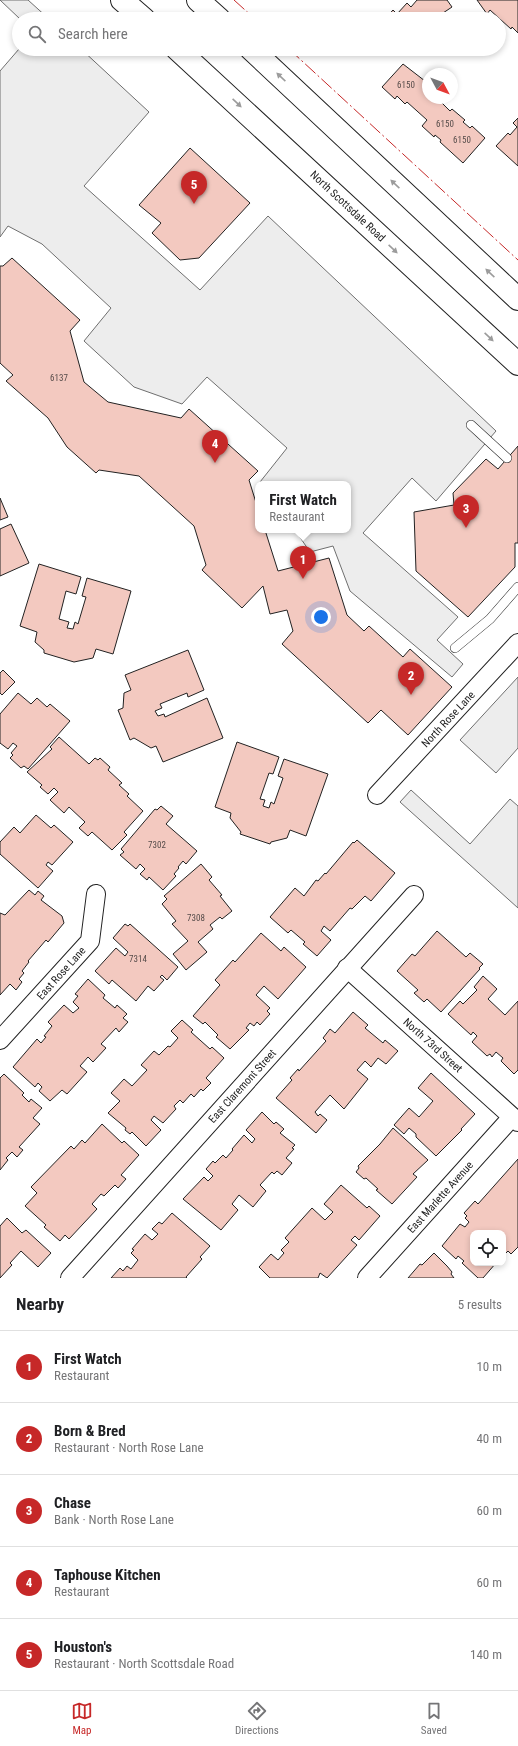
<!DOCTYPE html>
<meta charset="utf-8">
<style>
:root{--surface:#fff;--page:#f6f6f6;--text:#202124;--muted:#757577;--line:#e0e0e0;--accent:#c62828}
body{margin:0;font-family:"Roboto Condensed",sans-serif;background:var(--page);color:var(--text)}
.controls{position:absolute;right:12px;bottom:12px;display:grid;overflow:hidden;border-radius:8px;box-shadow:0 2px 6px #0003}
.controls button{width:36px;height:36px;display:grid;place-items:center;padding:0;border:0;border-bottom:1px solid var(--line);background:var(--surface);color:var(--text);font:20px sans-serif}
.compass{position:absolute;left:422px;top:68px;width:36px;height:36px;border-radius:50%;background:var(--surface);box-shadow:0 2px 6px #0003;rotate:131deg}
.you{position:absolute;left:321px;top:617px;width:14px;height:14px;margin:-10px;border:3px solid #fff;border-radius:50%;background:#1a73e8;box-shadow:0 0 0 6px #1a73e833}
.badge{display:grid;place-items:center;width:26px;height:26px;border-radius:50%;background:var(--accent);color:#fff;font-size:13px;font-weight:700}
.pin{position:absolute;translate:-50% -33px;filter:drop-shadow(0 1px 2px #0008)}
.pin::after{content:'';position:absolute;top:21px;width:14px;height:12px;background:inherit;clip-path:polygon(0 0,100% 0,50% 100%)}
.popup{position:absolute;left:255px;top:481px;width:96px;height:52px;box-sizing:border-box;display:grid;place-content:center;border-radius:8px;background:var(--surface);filter:drop-shadow(0 1px 3px #0005);font-size:13px;white-space:nowrap;color:var(--muted)}
.popup b{font-size:15px;color:var(--text)}
.popup::after{content:'';position:absolute;left:50%;top:100%;margin-left:-8px;border:8px solid transparent;border-top-color:var(--surface)}
.list{margin:0;padding:0;list-style:none}
h2{display:flex;justify-content:space-between;align-items:center;height:52px;margin:0;padding:0 16px;font-size:17px}
h2 small{font-size:13px;font-weight:400;color:var(--muted)}
.list li{display:grid;grid-template-columns:26px 1fr auto;gap:12px;align-items:center;box-sizing:border-box;height:72px;padding:0 16px;border-top:1px solid var(--line)}
.list b{display:block;font-size:15px;white-space:nowrap}
.list p{margin:0;font-size:13px;white-space:nowrap;color:var(--muted)}
.list em{font-size:13px;font-style:normal;color:var(--muted)}
.icon{flex:none;width:22px;height:22px;fill:none;stroke:currentColor;stroke-width:2;stroke-linecap:round;stroke-linejoin:round}
.map{position:relative;flex:none;width:518px;height:1278px;overflow:hidden}
.search{position:absolute;background:var(--surface);box-shadow:0 2px 6px #0003;left:12px;right:12px;top:12px;height:44px;display:flex;align-items:center;gap:10px;box-sizing:border-box;padding:0 14px;border-radius:22px;color:var(--muted);font-size:15px}
.sheet{height:412px;background:var(--surface)}
nav{display:flex;justify-content:space-around;align-items:center;box-sizing:border-box;height:56px;border-top:1px solid var(--line);background:var(--surface);font-size:11px;color:var(--muted)}
nav a{display:grid;justify-items:center;gap:2px}
nav .on{color:var(--accent)}
.map>svg:first-child{display:block}
</style>
<div class="map">
<svg width="518" height="1278" viewBox="0 0 518 1278">
<rect width="100%" height="100%" fill="#fff"/>
<g fill="#ededed" stroke="#6f6f6f">
<polygon points="0,0 28,0 49,19 20,19"/>
<polygon points="19,49 81,49 149,112 84,186 200,290 268,216 496,431 436,501 412,478 363,533 458,617 437,640 463,664 452,677 350,591 333,546 310,552 295,530 348,530 348,484 261,484 260,482 287,448 207,377 182,404 134,387 84,341 111,308 42,244 8,226 0,237 0,71"/>
<polygon points="518,677 518,748 496,773 460,740"/>
<polygon points="411,790 470,844 510,799 518,806 518,908 400,802"/>
</g>
<g fill="#f3c9c0" stroke="#222">
<polygon points="417,0 447,0 452,7 440,15 443,18 442,19 385,19 393,10 397,14 407,3 411,7"/>
<polygon points="477,0 518,0 518,33 512,27 511,29 490,10 487,14"/>
<polygon points="403,64 425,81 428,78 428,98 446,98 442,103 450,111 452,109 465,120 463,122 470,128 472,126 485,138 463,163 440,142 441,140 435,135 434,137 422,126 427,120 407,102 405,104 397,96 395,99 382,87"/>
<polygon points="518,118 518,166 496,146 508,133 510,135 517,127 513,123"/>
<polygon points="190,148 250,203 199,258 180,260 152,233 161,223 139,205"/>
<polygon points="12,258 80,320 70,331 84,382 108,402 181,418 189,409 258,471 249,480 258,509 258,530 265,530 278,571 329,558 347,615 364,631 369,626 403,657 410,649 452,687 408,735 381,710 368,723 282,644 293,631 287,610 270,614 263,586 242,608 202,570 206,565 194,526 139,476 99,470 96,473 67,447 48,418 6,381 13,375 0,363 0,266 3,266"/>
<polygon points="518,446 518,543 515,543 515,567 468,617 416,571 414,512 454,505 453,493 486,459 498,469"/>
<polygon points="0,498 8,517 0,520"/>
<polygon points="11,524 29,563 0,576 0,529"/>
<polygon points="39,564 81,577 76,594 66,591 59,619 69,622 67,628 73,629 75,622 78,624 86,597 82,596 87,578 131,591 113,654 96,649 93,658 74,662 44,653 44,650 35,642 37,632 20,626"/>
<polygon points="188,650 204,690 188,697 187,693 160,704 162,708 155,711 158,716 164,714 165,717 207,698 223,738 163,762 156,746 151,748 134,738 130,740 118,710 123,708 124,693 131,690 125,675"/>
<polygon points="3,670 15,682 2,695 0,693 0,673"/>
<polygon points="18,693 31,704 37,698 47,707 50,704 70,721 28,769 24,766 21,768 10,758 13,755 11,753 17,746 13,743 8,749 0,743 0,714"/>
<polygon points="59,737 89,764 95,758 98,760 100,758 110,767 108,770 122,783 119,785 129,794 127,796 143,811 124,832 127,835 112,850 92,832 88,836 79,828 85,822 69,807 64,813 50,800 58,792 54,788 48,794 40,787 42,785 27,772 52,749 50,747"/>
<polygon points="237,742 279,757 273,774 269,773 260,799 265,800 263,806 269,808 271,802 274,804 283,778 278,776 284,759 328,774 306,836 290,830 287,838 271,842 270,844 240,834 241,832 230,818 231,813 215,807"/>
<polygon points="161,806 173,816 166,824 197,851 186,864 183,861 178,867 179,868 174,874 176,876 163,890 149,877 147,880 140,874 145,869 140,864 136,869 120,855 124,852 121,849 155,809 157,810"/>
<polygon points="36,815 51,828 54,825 73,842 52,865 48,862 46,865 53,871 38,888 0,854 0,842 14,827 20,833"/>
<polygon points="357,840 395,873 371,901 365,896 352,909 350,908 330,931 324,926 321,931 331,940 317,956 303,944 305,942 291,930 288,933 270,917 295,888 304,896 316,880 318,881 325,873 326,874 353,842 354,843"/>
<polygon points="201,864 212,877 209,880 222,895 220,896 232,911 222,919 220,917 210,925 213,929 198,942 207,952 186,970 173,954 188,941 172,924 176,921 162,904 167,899 164,896"/>
<polygon points="29,890 35,895 38,891 44,896 41,900 62,916 64,923 48,942 46,940 28,961 29,962 22,971 24,973 19,979 22,982 16,990 10,984 0,995 0,913 5,915"/>
<polygon points="125,924 128,926 130,924 178,967 167,980 162,975 160,977 164,980 154,991 148,986 136,1001 112,980 109,984 95,971 116,948 125,956 128,952 113,938"/>
<polygon points="437,931 466,957 470,953 483,964 479,968 480,969 441,1012 427,999 424,1002 414,993 418,990 397,971 412,954 415,956"/>
<polygon points="261,933 281,951 284,947 306,967 278,999 264,986 256,995 270,1008 267,1011 270,1014 260,1025 257,1022 254,1026 250,1023 246,1028 249,1030 230,1049 216,1037 218,1035 205,1022 203,1024 193,1016 220,985 215,980 233,960 235,962"/>
<polygon points="483,976 497,989 488,999 505,1015 518,1001 518,1070 514,1074 501,1061 503,1058 496,1052 492,1057 490,1054 487,1056 472,1042 477,1036 473,1032 471,1035 448,1014 460,1001 463,1004 477,990 474,987"/>
<polygon points="88,979 105,995 103,998 115,1008 117,1005 127,1014 123,1018 128,1022 119,1032 116,1028 101,1044 106,1048 93,1062 88,1057 80,1066 87,1072 67,1094 62,1090 50,1101 39,1091 42,1087 38,1083 35,1087 13,1067 37,1039 41,1043 46,1037 44,1036 52,1026 48,1022 64,1005 73,1013 79,1008 73,1002 78,996 75,994"/>
<polygon points="353,1012 368,1025 365,1028 383,1043 385,1040 398,1051 386,1064 378,1058 371,1067 365,1061 357,1070 368,1079 344,1109 330,1095 315,1112 318,1116 320,1114 327,1120 316,1133 276,1098 292,1080 290,1078 298,1069 299,1071 326,1041 323,1038 330,1029 335,1033"/>
<polygon points="182,1020 193,1030 191,1032 210,1049 212,1047 224,1058 206,1078 211,1083 203,1091 201,1089 194,1097 191,1094 183,1103 180,1100 174,1106 176,1109 163,1123 154,1116 151,1120 161,1130 146,1146 132,1132 130,1134 125,1130 126,1128 108,1113 120,1101 111,1093 124,1079 132,1086 147,1070 141,1065 154,1051 159,1055 168,1046 170,1047 178,1038 171,1031"/>
<polygon points="431,1073 475,1114 461,1129 462,1130 436,1156 416,1137 416,1134 409,1128 404,1134 394,1125 409,1108 419,1117 433,1101 418,1088"/>
<polygon points="4,1074 24,1093 22,1095 29,1102 31,1099 42,1108 33,1118 40,1124 19,1147 23,1150 17,1157 12,1152 6,1158 8,1160 0,1170 0,1078"/>
<polygon points="262,1112 274,1124 276,1122 284,1129 280,1133 295,1145 292,1148 294,1149 286,1158 292,1163 282,1175 277,1171 274,1174 272,1172 260,1185 266,1191 253,1207 239,1195 232,1204 238,1210 221,1230 183,1199 204,1177 208,1181 213,1176 206,1169 213,1161 215,1163 223,1155 226,1158 233,1150 232,1149 244,1135 252,1143 255,1139 246,1130"/>
<polygon points="102,1124 122,1143 124,1141 139,1155 121,1175 126,1179 118,1188 115,1185 104,1196 101,1194 92,1204 97,1209 69,1239 65,1235 60,1241 44,1227 46,1225 25,1206 37,1193 31,1187 71,1146 74,1149 82,1140 85,1143"/>
<polygon points="393,1128 428,1160 413,1174 417,1177 392,1204 376,1190 378,1189 366,1178 364,1179 356,1172 359,1168 358,1166 380,1144"/>
<polygon points="518,1159 518,1247 511,1254 508,1251 503,1256 503,1233 473,1233 473,1263 496,1263 483,1278 478,1278 462,1263 464,1261 458,1256 456,1259 442,1246 460,1224 465,1227 469,1222 465,1218 467,1216 464,1213 475,1201 478,1204"/>
<polygon points="341,1185 367,1208 369,1206 380,1216 359,1240 355,1236 351,1240 357,1245 327,1278 320,1273 318,1278 270,1278 259,1267 271,1254 278,1260 284,1253 281,1250 289,1242 285,1238 312,1208 325,1220 333,1212 324,1204"/>
<polygon points="172,1213 210,1246 200,1257 202,1259 186,1277 187,1278 111,1278 120,1268 123,1271 127,1266 131,1269 138,1260 131,1253 134,1250 132,1249 145,1234 152,1240 158,1234 152,1229 159,1222 162,1224"/>
<polygon points="7,1218 22,1233 26,1230 51,1253 38,1267 21,1251 10,1263 12,1265 0,1278 0,1226"/>
<polygon points="434,1253 447,1266 452,1272 451,1274 454,1278 408,1278 420,1264 422,1265"/>
</g>
<g fill="none" stroke-linecap="round" stroke-linejoin="round">
<defs>
<g id="lane">
<polyline points="471,425 507,458"/>
<polyline points="455,648 490,619 518,587"/>
</g>
<g id="street">
<polyline points="377,795 518,643"/>
<polyline points="347,968 518,1122"/>
<polyline points="0,1040 90,941 96,894"/>
<polyline points="70,1278 414,895"/>
<polyline points="367,1278 512,1117"/>
</g>
<g id="primary">
<polyline points="122,0 144,19"/>
<polyline points="198,0 219,19"/>
<polyline points="177,49 518,364"/>
<polyline points="251,49 518,299"/>
</g>
</defs>
<use href="#lane" stroke="#222" stroke-width="10"/>
<use href="#street" stroke="#222" stroke-width="20"/>
<use href="#primary" stroke="#222" stroke-width="24"/>
<use href="#lane" stroke="#fff" stroke-width="9"/>
<use href="#street" stroke="#fff" stroke-width="18"/>
<use href="#primary" stroke="#fff" stroke-width="22"/>
<g stroke="#c62828" stroke-width="1" stroke-dasharray="14 3 2 3" stroke-linecap="butt">
<polyline points="234,0 255,19"/>
<polyline points="289,49 518,260"/>
</g>
</g>
<defs><path id="oneway-solid" d="M-6-.8H1V-3.2L6.5 0L1 3.2V.8H-6Z"/></defs>
<g fill="#9c9c9c">
<use href="#oneway-solid" transform="translate(281 77) rotate(-137)"/>
<use href="#oneway-solid" transform="translate(237 103) rotate(43)"/>
<use href="#oneway-solid" transform="translate(395 184) rotate(-137)"/>
<use href="#oneway-solid" transform="translate(393 249) rotate(43)"/>
<use href="#oneway-solid" transform="translate(490 273) rotate(-137)"/>
<use href="#oneway-solid" transform="translate(489 337) rotate(43)"/>
</g>
<g text-anchor="middle" stroke-width="3" stroke-linejoin="round" paint-order="stroke">
<g font-size="9" fill="#564c4a">
<text x="406" y="88">6150</text>
<text x="445" y="127">6150</text>
<text x="462" y="143">6150</text>
<text x="59" y="381">6137</text>
<text x="157" y="848">7302</text>
<text x="196" y="921">7308</text>
<text x="138" y="962">7314</text>
</g>
<g font-size="11" fill="#222" stroke="#fff">
<text transform="translate(348 206) rotate(43)" y="4">North Scottsdale Road</text>
<text transform="translate(448 719) rotate(-47)" y="4">North Rose Lane</text>
<text transform="translate(61 973) rotate(-48)" y="4">East Rose Lane</text>
<text transform="translate(433 1045) rotate(42)" y="4">North 73rd Street</text>
<text transform="translate(242 1086) rotate(-48)" y="4">East Claremont Street</text>
<text transform="translate(440 1197) rotate(-48)" y="4">East Marlette Avenue</text>
</g>
</g>
</svg>
<div class="controls">
<button><svg class="icon" aria-label="locate" viewBox="0 0 24 24"><circle cx="12" cy="12" r="6"/><path d="M12 2v4M12 18v4M2 12h4M18 12h4"/></svg></button>
</div>
<svg class="compass" viewBox="-18 -18 36 36"><path d="M0-13l5 13h-10z" fill="#e53935"/><path d="M0 13l5-13h-10z" fill="#757577"/></svg>
<div class="you"></div>
<div class="pin badge" style="left:303px;top:579px">1</div>
<div class="popup"><b>First Watch</b>Restaurant</div>
<div class="pin badge" style="left:411px;top:695px">2</div>
<div class="pin badge" style="left:466px;top:528px">3</div>
<div class="pin badge" style="left:215px;top:463px">4</div>
<div class="pin badge" style="left:194px;top:204px">5</div>
<div class="search"><svg class="icon" aria-label="search" viewBox="0 0 24 24"><circle cx="10" cy="10" r="6"/><path d="M15 15l6 6"/></svg>Search here</div>
</div>
<section class="sheet">
<h2>Nearby<small>5 results</small></h2>
<ul class="list">
<li><span class="badge">1</span><div><b>First Watch</b><p>Restaurant</p></div><em>10 m</em></li>
<li><span class="badge">2</span><div><b>Born &amp; Bred</b><p>Restaurant · North Rose Lane</p></div><em>40 m</em></li>
<li><span class="badge">3</span><div><b>Chase</b><p>Bank · North Rose Lane</p></div><em>60 m</em></li>
<li><span class="badge">4</span><div><b>Taphouse Kitchen</b><p>Restaurant</p></div><em>60 m</em></li>
<li><span class="badge">5</span><div><b>Houston's</b><p>Restaurant · North Scottsdale Road</p></div><em>140 m</em></li>
</ul>
</section>
<nav>
<a class="on"><svg class="icon" aria-label="map" viewBox="0 0 24 24"><path d="M3 6l6-2 6 2 6-2v14l-6 2-6-2-6 2zM9 4v14M15 6v14"/></svg>Map</a>
<a><svg class="icon" aria-label="directions" viewBox="0 0 24 24"><path d="M12 3l9 9-9 9-9-9zM9 14v-3h6M13 9l2 2-2 2"/></svg>Directions</a>
<a><svg class="icon" aria-label="saved" viewBox="0 0 24 24"><path d="M7 4h10v16l-5-4-5 4z"/></svg>Saved</a>
</nav>
